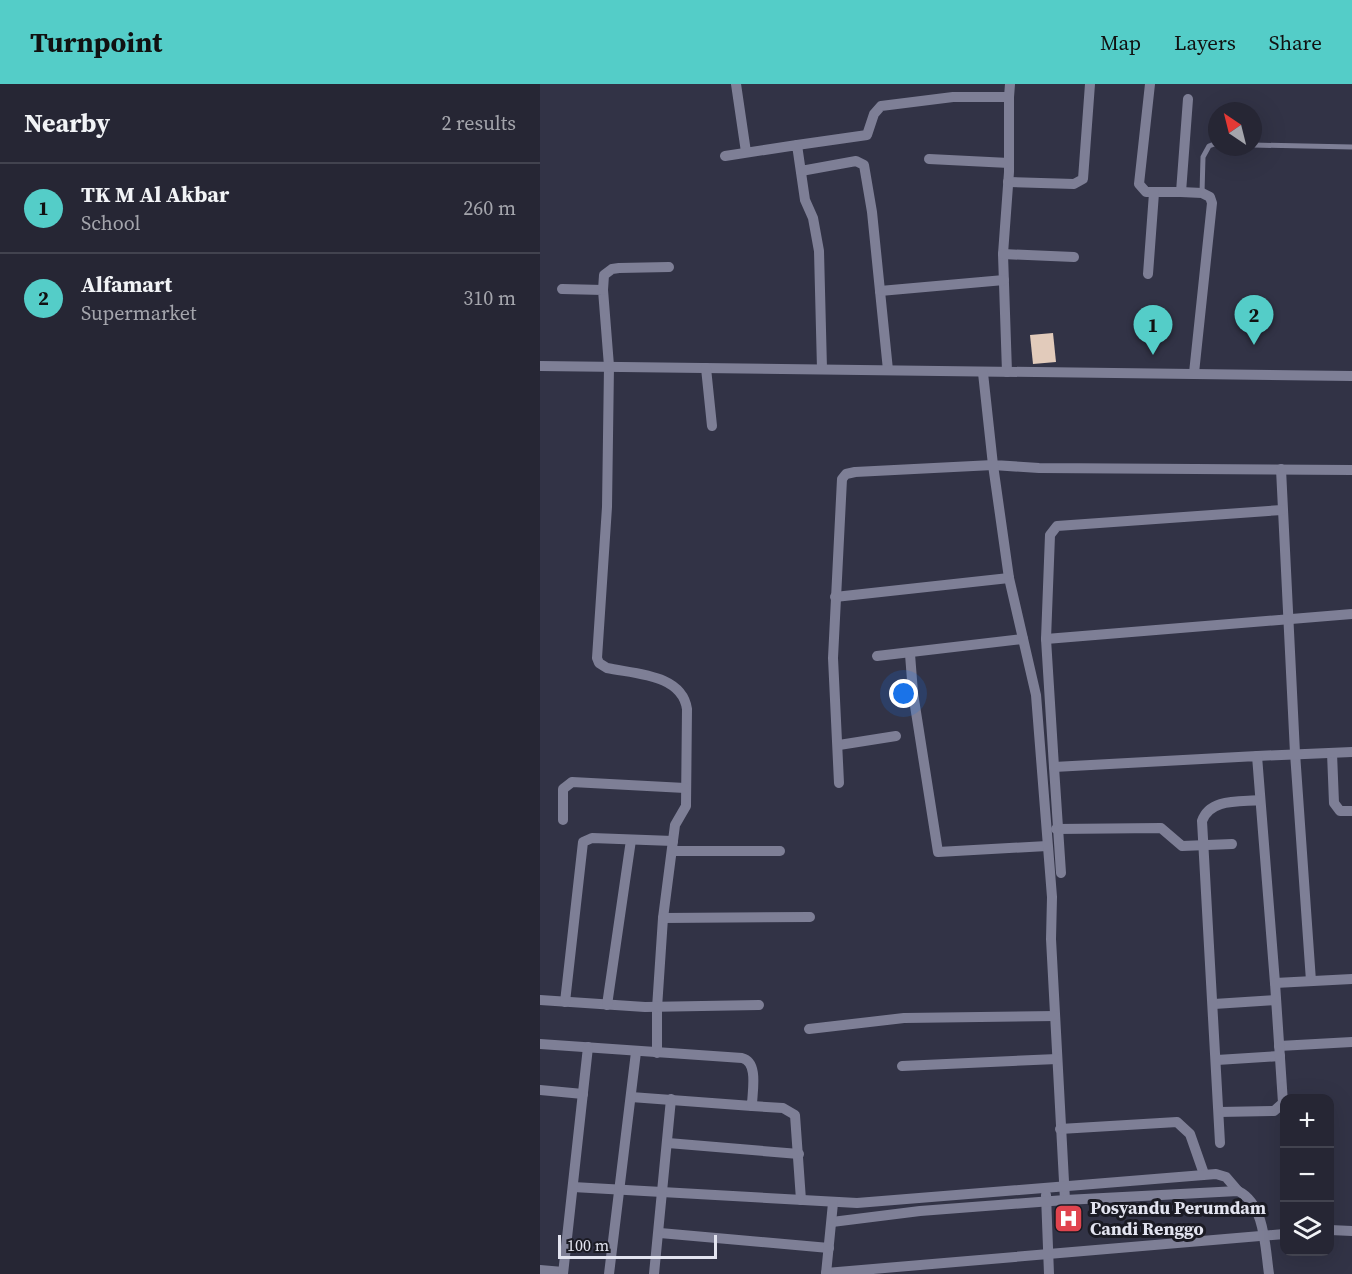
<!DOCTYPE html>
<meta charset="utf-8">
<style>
:root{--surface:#262634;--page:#2e2e3c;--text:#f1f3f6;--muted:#a4a5ac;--line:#42434f;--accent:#54cdc8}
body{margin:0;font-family:"Source Serif 4",serif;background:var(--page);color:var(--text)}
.controls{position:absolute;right:18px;bottom:18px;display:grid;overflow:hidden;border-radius:12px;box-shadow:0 6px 24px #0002}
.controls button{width:54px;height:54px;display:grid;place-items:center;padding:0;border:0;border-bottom:2px solid var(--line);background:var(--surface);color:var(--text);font:30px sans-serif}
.compass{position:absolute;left:668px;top:18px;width:54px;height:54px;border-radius:50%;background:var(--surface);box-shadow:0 6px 24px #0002;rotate:325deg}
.scale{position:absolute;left:18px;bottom:15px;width:159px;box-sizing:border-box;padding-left:6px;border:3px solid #e3e4f0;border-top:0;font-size:16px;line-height:21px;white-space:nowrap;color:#e3e4f0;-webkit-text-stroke:4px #1b1b24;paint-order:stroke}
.you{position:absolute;left:364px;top:610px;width:21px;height:21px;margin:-15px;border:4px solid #fff;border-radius:50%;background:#1a73e8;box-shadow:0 0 0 9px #1a73e833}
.badge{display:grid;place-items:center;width:39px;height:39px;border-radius:50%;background:var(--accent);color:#111;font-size:20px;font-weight:700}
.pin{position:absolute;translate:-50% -50px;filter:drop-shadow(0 2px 3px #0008)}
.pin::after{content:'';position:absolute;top:32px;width:21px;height:18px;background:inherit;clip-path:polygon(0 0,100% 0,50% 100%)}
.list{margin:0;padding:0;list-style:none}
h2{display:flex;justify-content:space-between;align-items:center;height:78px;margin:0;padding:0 24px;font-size:26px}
h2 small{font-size:20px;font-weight:400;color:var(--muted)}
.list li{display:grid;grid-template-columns:39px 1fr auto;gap:18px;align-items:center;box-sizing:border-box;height:90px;padding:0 24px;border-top:2px solid var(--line)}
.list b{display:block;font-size:22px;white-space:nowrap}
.list p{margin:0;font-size:20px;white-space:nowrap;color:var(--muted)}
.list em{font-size:20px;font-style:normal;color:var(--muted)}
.icon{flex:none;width:33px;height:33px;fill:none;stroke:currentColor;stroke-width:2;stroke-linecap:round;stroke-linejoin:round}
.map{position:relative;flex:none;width:812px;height:1190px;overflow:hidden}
header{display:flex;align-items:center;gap:36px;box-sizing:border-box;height:84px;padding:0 30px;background:var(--accent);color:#111}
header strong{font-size:28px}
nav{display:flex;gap:33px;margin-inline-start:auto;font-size:21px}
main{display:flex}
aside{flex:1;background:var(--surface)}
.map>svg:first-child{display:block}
</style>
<header>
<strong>Turnpoint</strong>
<nav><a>Map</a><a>Layers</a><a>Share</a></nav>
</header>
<main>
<aside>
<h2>Nearby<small>2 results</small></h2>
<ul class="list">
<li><span class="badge">1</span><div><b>TK M Al Akbar</b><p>School</p></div><em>260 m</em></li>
<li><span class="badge">2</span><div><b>Alfamart</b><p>Supermarket</p></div><em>310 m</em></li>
</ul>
</aside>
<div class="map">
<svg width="812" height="1190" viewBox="0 0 812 1190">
<rect width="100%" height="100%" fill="#323346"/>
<g fill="#e2cbbb">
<polygon points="513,249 516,278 493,280 490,251"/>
<polygon points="536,1127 537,1140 522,1141 521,1128"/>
</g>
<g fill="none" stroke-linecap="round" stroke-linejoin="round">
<g stroke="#7e7f96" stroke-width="5">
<polyline points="713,61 812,63"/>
<polyline points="662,109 663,73 669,62 677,59"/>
</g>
<g stroke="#7e7f96" stroke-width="10">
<polyline points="196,0 206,68"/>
<polyline points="610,0 599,100 606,108 641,108"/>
<polyline points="469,13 470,0"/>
<polyline points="648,15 641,108 662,109 670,113 672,119 654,289"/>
<polyline points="257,61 327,51 334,30 341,22 413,13 469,13 469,88 463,170 467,288"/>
<polyline points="185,72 257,61 265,116 273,134 279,167 282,285"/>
<polyline points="389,75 469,79"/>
<polyline points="261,87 316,77 324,81 332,128 348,286"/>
<polyline points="468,98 534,100 543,95 550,0"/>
<polyline points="463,170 534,173"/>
<polyline points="608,190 614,109"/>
<path d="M 22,205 L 63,206 L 69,282 L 67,423 L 57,574 L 59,579 L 67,584 C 95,590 142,590 147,625 L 146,722 L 135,741 L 123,834 L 117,924 L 117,969"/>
<polyline points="63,206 64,191 72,185 79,184 129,183"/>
<polyline points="340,207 464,196"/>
<polyline points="0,282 812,292"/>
<polyline points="166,284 172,342"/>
<polyline points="443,289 453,381 499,384 812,386"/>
<polyline points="741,385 755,669 771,897"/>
<polyline points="295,513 469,494"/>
<polyline points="506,555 812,530"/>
<polyline points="370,570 373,609 398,768 507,762"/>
<polyline points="337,572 483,555"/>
<polyline points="299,661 356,652"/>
<polyline points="792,669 794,719 800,727 812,727"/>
<polyline points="717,672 812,668"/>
<polyline points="514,683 521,789"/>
<polyline points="299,699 293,574 302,395 306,390 315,388 453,381 469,494 496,611 512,813 511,855 525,1116"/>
<polyline points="23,736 23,705 32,698 145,704"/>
<polyline points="516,745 621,744 642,762 692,760"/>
<polyline points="132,767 240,767"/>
<polyline points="123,834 270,833"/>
<polyline points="735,899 717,672 514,683 506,555 510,451 517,442 742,426"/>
<polyline points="0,916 105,923 219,921"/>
<polyline points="25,918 43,758 52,754 133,757"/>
<polyline points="674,920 736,916"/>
<polyline points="67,921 91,756"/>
<polyline points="269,945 364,934 515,932"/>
<path d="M 0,960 L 202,974 C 219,978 212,1008 212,1022 L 91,1013"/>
<polyline points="739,962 812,958"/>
<polyline points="677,976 740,972"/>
<polyline points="362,982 517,975"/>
<polyline points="0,1006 43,1010"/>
<polyline points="212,1022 243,1024 255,1031 261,1116"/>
<polyline points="679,1028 734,1027 743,1019 735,899 812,895"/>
<polyline points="520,1045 637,1038 650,1050 664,1090"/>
<polyline points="128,1059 259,1070"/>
<path d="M 680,1059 L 662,737 C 670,714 700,718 720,716"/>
<polyline points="33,1103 317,1119 676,1090 686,1093 698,1107"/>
<polyline points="506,1111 509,1190"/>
<path d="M 292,1138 L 380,1127 L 525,1116 L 698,1107 C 725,1120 725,1163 729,1190"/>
<polyline points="790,1146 812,1147"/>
<polyline points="120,1149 289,1164"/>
<polyline points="0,1186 23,1188"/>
<polyline points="286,1189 744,1150"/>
<polyline points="23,1190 48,963"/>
<polyline points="69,1190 96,968"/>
<polyline points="114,1190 131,1015"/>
<polyline points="286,1190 293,1119"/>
</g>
</g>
<defs>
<symbol id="hospital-square" viewBox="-11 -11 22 22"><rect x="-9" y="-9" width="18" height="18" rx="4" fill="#e0444e" stroke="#1b1b24"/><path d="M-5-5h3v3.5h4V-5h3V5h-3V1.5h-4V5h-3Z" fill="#fff"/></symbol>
</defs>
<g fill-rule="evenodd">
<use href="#hospital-square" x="512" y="1118" width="33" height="33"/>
</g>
<g text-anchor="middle" stroke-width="6" stroke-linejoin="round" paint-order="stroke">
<g font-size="18" font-weight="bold" fill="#e3e4f0" stroke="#1b1b24" text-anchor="start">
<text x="550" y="1130">Posyandu Perumdam<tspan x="550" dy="21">Candi Renggo</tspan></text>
</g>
</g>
</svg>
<div class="controls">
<button>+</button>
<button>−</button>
<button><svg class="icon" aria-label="layers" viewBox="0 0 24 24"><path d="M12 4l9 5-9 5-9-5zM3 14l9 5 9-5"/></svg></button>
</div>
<svg class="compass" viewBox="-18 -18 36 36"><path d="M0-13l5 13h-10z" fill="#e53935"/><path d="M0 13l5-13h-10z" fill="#a4a5ac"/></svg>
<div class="scale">100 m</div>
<div class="you"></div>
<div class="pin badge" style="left:613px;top:271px">1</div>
<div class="pin badge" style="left:714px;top:261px">2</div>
</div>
</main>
